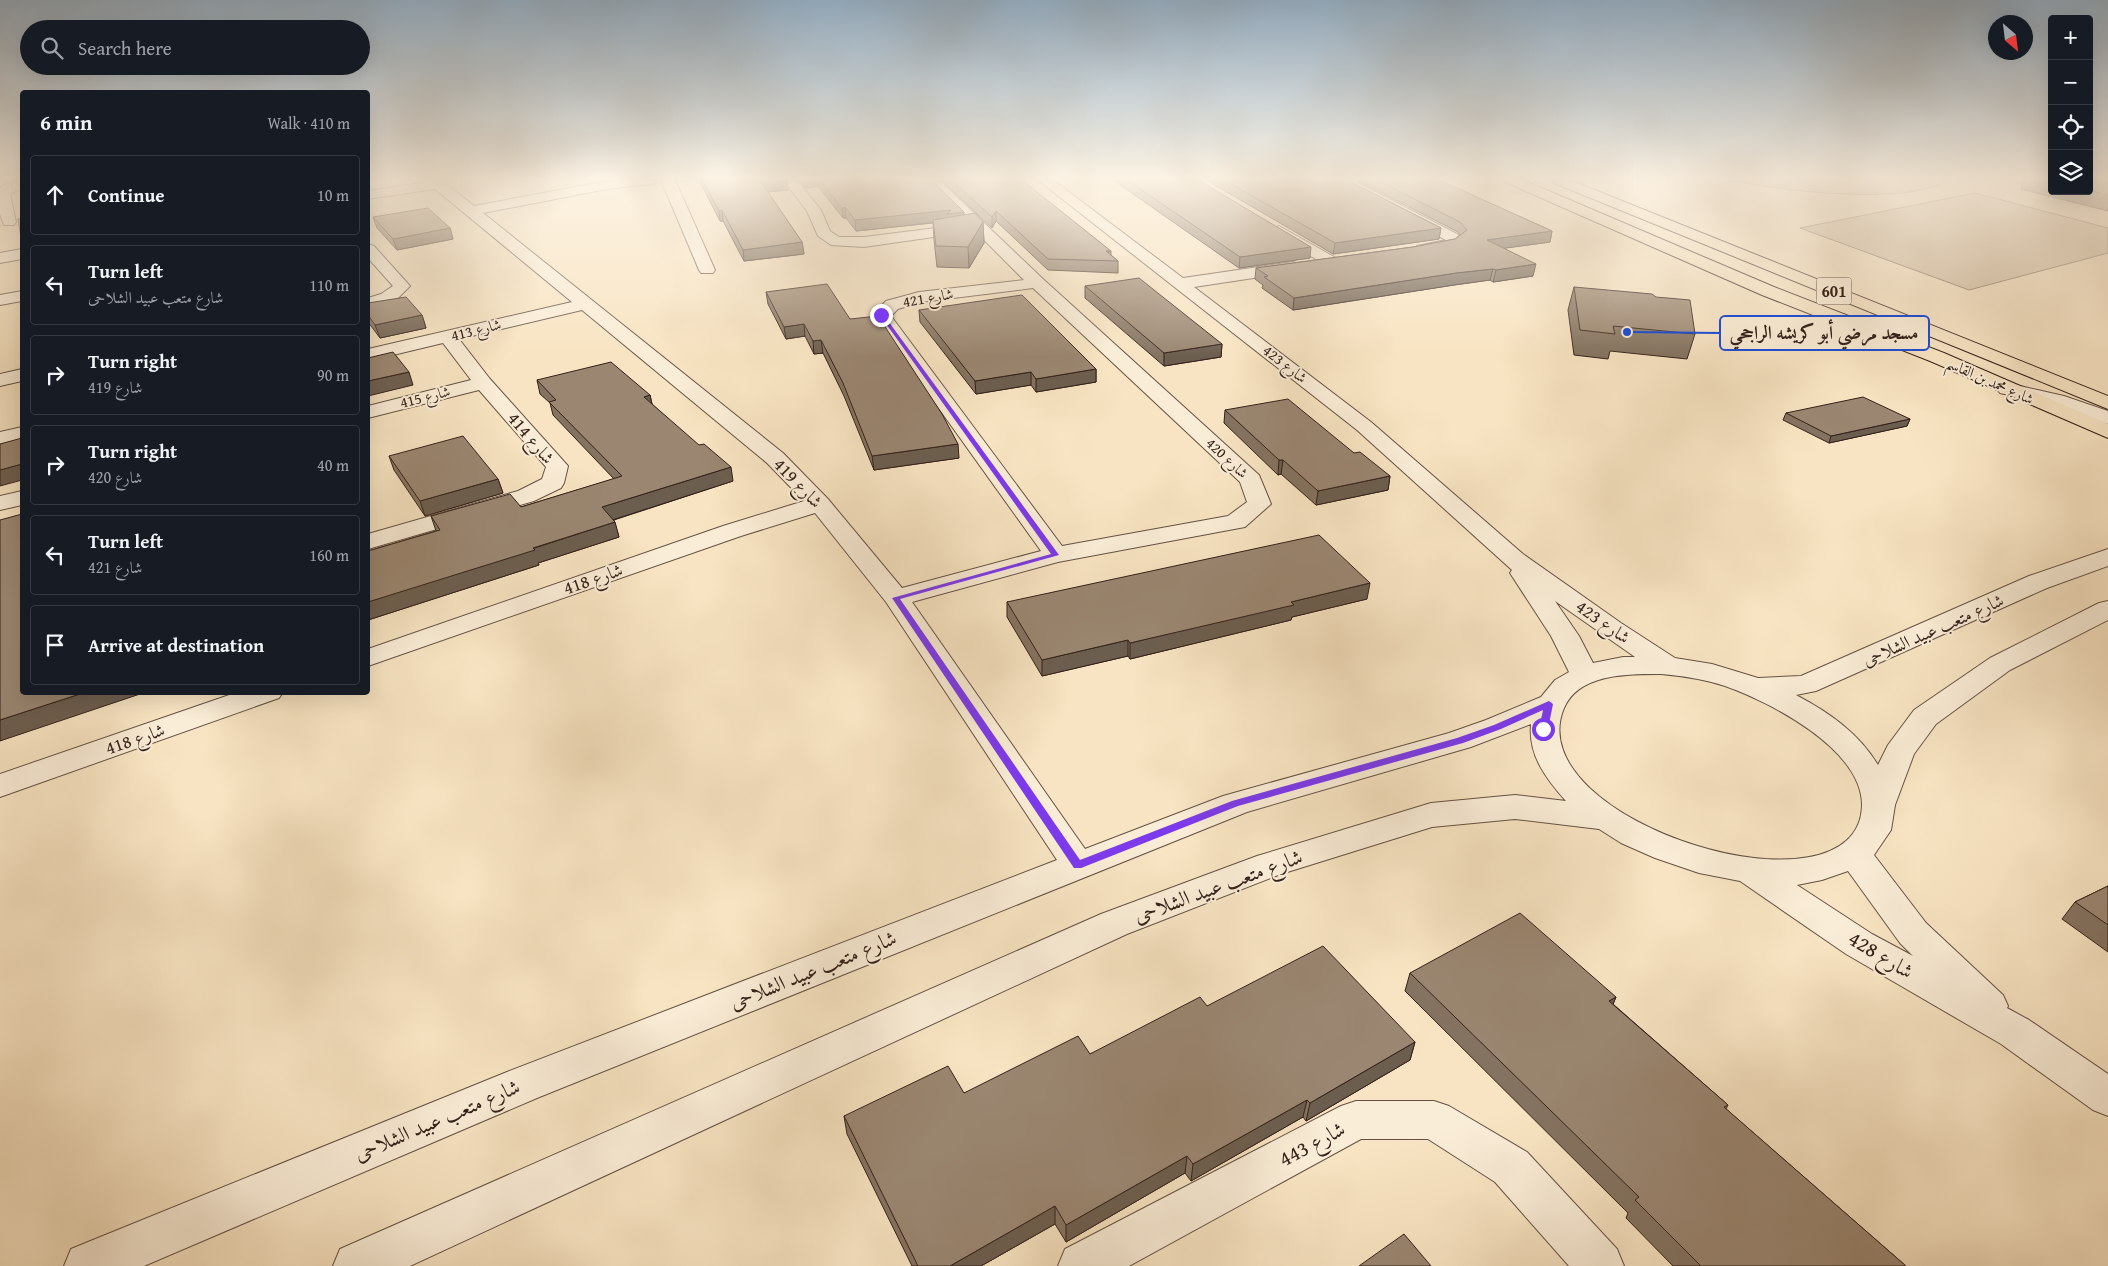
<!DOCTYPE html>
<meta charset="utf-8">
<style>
:root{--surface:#171b24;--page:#20242c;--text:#f1f3f6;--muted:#9ea1a6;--line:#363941}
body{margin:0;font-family:"Gentium Book Plus",Amiri,serif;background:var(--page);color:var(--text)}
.controls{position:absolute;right:15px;top:15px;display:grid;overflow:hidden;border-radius:5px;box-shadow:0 5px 20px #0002}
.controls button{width:45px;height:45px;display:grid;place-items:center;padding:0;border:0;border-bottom:1px solid var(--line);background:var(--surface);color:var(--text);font:25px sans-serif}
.compass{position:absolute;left:1988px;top:15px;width:45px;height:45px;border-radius:50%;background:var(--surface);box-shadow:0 5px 20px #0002;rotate:152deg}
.stop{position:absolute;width:15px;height:15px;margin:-11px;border:4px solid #7c3aed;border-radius:50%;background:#fff}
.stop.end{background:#7c3aed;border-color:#fff;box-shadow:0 1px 5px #0008}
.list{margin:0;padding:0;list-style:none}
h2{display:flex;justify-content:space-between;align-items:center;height:65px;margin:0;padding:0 20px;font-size:21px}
h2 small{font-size:16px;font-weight:400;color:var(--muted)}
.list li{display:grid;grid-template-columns:32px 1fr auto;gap:15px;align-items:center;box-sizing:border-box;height:80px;margin:0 10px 10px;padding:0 10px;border:1px solid var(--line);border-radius:5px}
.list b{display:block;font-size:19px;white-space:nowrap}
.list p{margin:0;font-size:16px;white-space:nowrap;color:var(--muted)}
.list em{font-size:16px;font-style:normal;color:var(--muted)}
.icon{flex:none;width:28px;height:28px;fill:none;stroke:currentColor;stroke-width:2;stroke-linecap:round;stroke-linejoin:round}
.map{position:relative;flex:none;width:2108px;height:1266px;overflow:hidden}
.search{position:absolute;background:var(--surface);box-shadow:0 5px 20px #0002;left:20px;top:20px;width:350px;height:55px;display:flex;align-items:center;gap:12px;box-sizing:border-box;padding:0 18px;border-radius:28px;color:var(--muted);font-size:19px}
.panel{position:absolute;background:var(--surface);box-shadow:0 5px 20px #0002;left:20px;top:90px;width:350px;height:605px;border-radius:5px}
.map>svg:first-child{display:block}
</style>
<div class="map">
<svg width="2108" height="1266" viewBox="0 0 2108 1266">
<rect width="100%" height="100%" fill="#f8e4c2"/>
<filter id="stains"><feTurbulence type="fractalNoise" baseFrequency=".004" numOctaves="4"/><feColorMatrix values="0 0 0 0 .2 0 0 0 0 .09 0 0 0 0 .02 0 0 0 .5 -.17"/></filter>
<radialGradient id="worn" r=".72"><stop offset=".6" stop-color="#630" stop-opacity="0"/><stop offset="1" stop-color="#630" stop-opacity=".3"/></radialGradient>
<g fill="#d7c3a5" stroke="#867260">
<path d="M 1728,180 L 1948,180 C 1906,207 1777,190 1728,180 Z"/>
<polygon points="1975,193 2108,228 2108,253 1969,290 1800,228"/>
</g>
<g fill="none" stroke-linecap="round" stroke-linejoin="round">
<defs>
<g id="minor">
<polygon points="22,180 22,188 10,194 16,222 14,225 4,225 0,214 0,188 4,185"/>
<path d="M 426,180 L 441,180 L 474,206 L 607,181 L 657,180 L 655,183 L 650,184 L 607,189 L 483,213 L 783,453 L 828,499 L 902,588 L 1041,551 L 872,315 L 886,301 L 919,292 L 1024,280 L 975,231 L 864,247 L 831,245 L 818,236 L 807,211 L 783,180 L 797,180 L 821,210 L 830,231 L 839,237 L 864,237 L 968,224 L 924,180 L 939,180 L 1043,279 L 1259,475 L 1271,504 L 1245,527 L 1058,562 L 912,602 L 1085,849 L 1223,796 L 1449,733 L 1486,720 L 1541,697 L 1555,680 L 1569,672 L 1551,636 L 1510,573 L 1512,570 L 1357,430 L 1038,180 L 1053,180 L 1183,278 L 1293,262 L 1299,264 L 1301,267 L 1299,270 L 1293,272 L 1194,287 L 1371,422 L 1523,554 L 1621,623 L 1675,658 L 1712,664 L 1758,678 L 1801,676 L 2029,576 L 2108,549 L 2108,566 L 2047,588 L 1816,691 L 1796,695 C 1828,712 1858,732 1878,765 L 1888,745 L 1914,710 L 1990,658 L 2099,603 L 2108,601 L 2108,620 L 2010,670 L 1936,724 L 1914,754 L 1895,805 L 1891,830 L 1874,855 L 1926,923 L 2003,995 L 2008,1006 L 2007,1008 L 2029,1020 L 2108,1074 L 2108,1116 L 2093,1110 L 2001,1044 L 1846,954 L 1740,881 L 1699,873 L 1655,858 L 1621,843 L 1599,829 L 1515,819 L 1432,827 L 1281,874 L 1127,934 L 410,1266 L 333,1266 L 340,1249 L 1101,914 L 1257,856 L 1431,803 L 1515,795 L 1566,801 C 1546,779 1528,755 1531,724 L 1471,747 L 1247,812 L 537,1098 L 144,1266 L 64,1266 L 71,1249 L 88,1242 L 507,1072 L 1057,860 L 886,602 L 815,513 L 741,536 L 368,666 L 368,649 L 723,526 L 804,501 L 767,463 L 582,310 L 459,339 L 490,379 L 568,466 L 564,483 L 561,488 L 534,501 L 368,549 L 368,534 L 518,491 L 542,479 L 546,467 L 479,390 L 368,418 L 368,406 L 471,380 L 443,343 L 368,361 L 368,349 L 572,302 L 435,189 L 368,199 L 368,191 L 427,182 ZM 1033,288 L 1240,482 L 1247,502 L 1228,516 L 1062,546 L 891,316 L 898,309 L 921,302 ZM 1555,601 L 1635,657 L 1623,657 L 1593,663 L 1579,636 ZM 1661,674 C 1683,676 1704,679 1725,686 C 1770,702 1862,749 1862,805 C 1860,927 1516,822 1564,708 C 1579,673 1629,674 1661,674 ZM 1848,871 L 1900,943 L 1913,956 L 1872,934 L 1797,885 L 1822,880 Z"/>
<polygon points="661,180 675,180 715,270 713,273 701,273 699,270"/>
<polygon points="1335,180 1352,180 1457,234 1463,241 1457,246 1423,254 1417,252 1415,249 1417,246 1446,240 1337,183"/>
<polygon points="1279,226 1336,258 1338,261 1336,264 1324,264 1274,234 1271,231 1274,228"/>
<polygon points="368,244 374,246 410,286 397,299 368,308 368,298 381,294 393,286 368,258"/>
<polygon points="22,249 22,259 0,263 0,253"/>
<polygon points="22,291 22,301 0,305 0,295"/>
<polygon points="22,369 22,381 0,386 0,374"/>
<polygon points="2007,383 2064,396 2108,411 2108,424 2051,405 2000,393 1997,389 2000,385"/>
<polygon points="22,427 22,439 0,444 0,432"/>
<polygon points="22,491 22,505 0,510 0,496"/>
<polygon points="238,692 283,692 279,698 0,797 0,774"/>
<polygon points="1356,1101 1434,1101 1449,1106 1527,1152 1617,1249 1624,1266 1569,1266 1495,1182 1428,1139 1361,1139 1129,1266 1058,1266 1065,1249 1341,1106"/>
</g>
<g id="major">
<polygon points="1505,180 1523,180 1774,287 1944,353 2108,424 2108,438 1930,361 1762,295 1507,183"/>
<polygon points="1552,180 1570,180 2108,396 2108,409 1554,183"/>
</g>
</defs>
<use href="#minor" stroke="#655244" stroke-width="2"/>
<use href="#major" stroke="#34211a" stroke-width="2"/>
<use href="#minor" fill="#faedd7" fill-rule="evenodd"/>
<use href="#major" fill="#f8e4c2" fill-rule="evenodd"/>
</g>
<g fill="#847361" stroke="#34211a">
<polygon points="699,180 787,180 788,190 768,192 802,242 804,254 744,261 723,221 720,221"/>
<polygon points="798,180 931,180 964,215 983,222 984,243 969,268 937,267 934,240 933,223 856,231 846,218 843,218 818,186 806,188"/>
<polygon points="941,180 1022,180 1118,261 1118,273 1048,270 996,221 992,228"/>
<polygon points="1113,180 1198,180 1310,258 1239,268"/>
<polygon points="1208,180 1347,180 1441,228 1439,239 1333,254 1208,181"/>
<polygon points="1356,180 1439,180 1552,231 1550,242 1504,248 1533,276 1493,282 1490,280 1454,285 1293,310 1262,288 1263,285 1255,279 1256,268 1413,247 1455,239 1460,235 1458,232"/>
<polygon points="2022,180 2052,180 2052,191 2089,191 2089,180 2108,180 2108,211 2021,189"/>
<polygon points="373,217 450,228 453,239 397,250 377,228"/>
<polygon points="1085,286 1222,344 1221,357 1164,366 1085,298"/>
<polygon points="1574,287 1695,334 1687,359 1610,351 1608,359 1574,355 1568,310"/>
<polygon points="766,292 850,319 959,458 874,470 844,396 823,353 814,354 805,336 786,339 768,304"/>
<polygon points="368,303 422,315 426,328 380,338 368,322"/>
<polygon points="919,310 1096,369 1096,382 1036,392 1031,385 976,394 920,322"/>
<polygon points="537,380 650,395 652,404 733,481 614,520 619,537 538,563 539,565 368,620 368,551 436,531 431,516 521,507 614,479 553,415 550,403 540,394"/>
<polygon points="1225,410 1354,453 1390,476 1388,490 1316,505 1281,474 1278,475 1224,423"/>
<polygon points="1786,413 1910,419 1907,426 1829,443 1783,420"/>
<polygon points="389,456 498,479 503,493 425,516 394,470"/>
<polygon points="1367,599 1292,617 1291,620 1130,659 1128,656 1042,676 1007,617 1007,602"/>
<polygon points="2108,886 2108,952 2062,919 2075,902"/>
<polygon points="1410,973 1616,997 1613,1004 1728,1105 1726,1109 1906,1266 1673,1266 1626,1218 1628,1213 1405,991"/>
<polygon points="1207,1006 1415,1042 1410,1060 1306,1121 1303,1117 1191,1181 1185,1173 1066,1242 1055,1224 981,1266 912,1266 847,1134 844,1116 964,1093 1090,1054"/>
</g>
<g fill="#6c5e4f" stroke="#34211a">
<polygon points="787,180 788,190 763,192 761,182"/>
<polygon points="805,180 817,180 818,186 806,188"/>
<polygon points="845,207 846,218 843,218 842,208"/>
<polygon points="722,210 723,221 720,221 719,211"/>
<polygon points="951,210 964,212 964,223 948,221 856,231 855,220"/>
<polygon points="996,211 996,221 992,228 992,217"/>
<polygon points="983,222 984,243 969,268 968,247"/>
<polygon points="450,228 453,239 397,250 393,239"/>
<polygon points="1441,228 1439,239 1333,254 1335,243"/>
<polygon points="1552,231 1550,242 1485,251 1487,240"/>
<polygon points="802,242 804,254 744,261 743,250"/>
<polygon points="1311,247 1310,258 1239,268 1240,257"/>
<polygon points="1106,251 1111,251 1111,261"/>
<polygon points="1536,264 1533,276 1493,282 1496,270"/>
<polygon points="1493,269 1490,280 1454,285 1293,310 1294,298 1456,273"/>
<polygon points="422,315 426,328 380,338 375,325"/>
<polygon points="804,324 805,336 786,339 784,327"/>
<polygon points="821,340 823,353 814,354 813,341"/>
<polygon points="1222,344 1221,357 1164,366 1164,353"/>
<polygon points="1096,369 1096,382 1036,392 1036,379"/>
<polygon points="409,372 413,385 368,396 368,381"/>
<polygon points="1031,372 1031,385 976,394 975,381"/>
<polygon points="650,395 653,409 644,397"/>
<polygon points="1910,419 1907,426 1829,443 1831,436"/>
<polygon points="958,444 959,458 874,470 872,456"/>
<polygon points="1279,460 1283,460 1281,474 1278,475"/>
<polygon points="22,464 22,480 0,486 0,470"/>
<polygon points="731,467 733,481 606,522 602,507"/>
<polygon points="1390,476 1388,490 1316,505 1318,491"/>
<polygon points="498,479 503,493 425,516 420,501"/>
<polygon points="615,522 619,537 538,563 539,565 368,620 368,602"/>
<polygon points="1370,583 1367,599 1292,617 1291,620 1130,659 1130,643 1291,602"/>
<polygon points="1128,640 1128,656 1042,676 1042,660"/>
<polygon points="86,692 146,692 0,741 0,720"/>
<polygon points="1616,997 1609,1014 1609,1001"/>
<polygon points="1415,1042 1410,1060 1306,1121 1310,1103"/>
<polygon points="1307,1100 1303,1117 1191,1181 1193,1164"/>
<polygon points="1187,1156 1185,1173 1066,1242 1066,1225"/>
<polygon points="1055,1206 1055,1224 981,1266 950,1266"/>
</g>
<g fill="#9a8671" stroke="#34211a">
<polygon points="702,180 786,180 761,182 802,242 743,250 722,210 719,211"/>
<polygon points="820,180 931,180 964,212 947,214 951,210 855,220 845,207 842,208"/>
<polygon points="951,180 1022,180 1111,251 1106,251 1118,261 1048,259 996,211 992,217"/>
<polygon points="1127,180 1198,180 1311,247 1240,257"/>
<polygon points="1224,180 1347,180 1441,228 1335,243"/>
<polygon points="1377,180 1439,180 1552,231 1487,240 1536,264 1496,270 1493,269 1456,273 1294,298 1264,277 1268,276 1256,268 1413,247 1455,239 1467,230 1460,222"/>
<polygon points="2089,180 2108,180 2108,195 2089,190"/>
<polygon points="428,208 450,228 393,239 373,217"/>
<polygon points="975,213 983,222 968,247 936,246 933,220"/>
<polygon points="22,218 22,243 18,219"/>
<polygon points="1139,278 1222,344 1164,353 1085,286"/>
<polygon points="827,284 850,319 878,316 942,414 958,444 872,456 843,383 821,340 813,341 804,324 784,327 766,292"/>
<polygon points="1574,287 1652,294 1656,297 1690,300 1695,334 1613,326 1615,334 1580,330"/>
<polygon points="1022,295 1096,369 1036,379 1031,372 975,381 919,310"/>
<polygon points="406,297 422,315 375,325 368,315 368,303"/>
<polygon points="393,352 409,372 368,381 368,358"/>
<polygon points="611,362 650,395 644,397 699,445 704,444 731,467 602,507 615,522 533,548 535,550 368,602 368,551 440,530 431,516 510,494 521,507 622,476 549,402 556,400 537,380"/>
<polygon points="1863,397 1910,419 1831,436 1786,413"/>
<polygon points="1288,399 1354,453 1360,452 1390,476 1318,491 1283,460 1279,460 1225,410"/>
<polygon points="463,436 498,479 420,501 389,456"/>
<polygon points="22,438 22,464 0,470 0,444"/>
<polygon points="22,514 22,692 86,692 0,720 0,520"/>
<polygon points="1319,535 1370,583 1291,602 1294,605 1130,643 1128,640 1042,660 1007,602"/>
<polygon points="2108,886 2108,925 2075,902"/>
<polygon points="1520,913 1616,997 1609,1001 1728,1105 1724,1107 1906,1266 1701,1266 1635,1200 1639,1197 1410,973"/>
<polygon points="1323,946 1415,1042 1310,1103 1307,1100 1193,1164 1187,1156 1066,1225 1055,1206 950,1266 918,1266 844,1116 948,1066 964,1093 1078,1036 1090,1054 1200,997 1207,1006"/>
<polygon points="1404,1234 1431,1266 1359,1266"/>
</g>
<linearGradient id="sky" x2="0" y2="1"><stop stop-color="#93adc2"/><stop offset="0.5" stop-color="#fcf3e4"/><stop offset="1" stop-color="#fcf3e4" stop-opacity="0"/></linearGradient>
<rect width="2108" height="357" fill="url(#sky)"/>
<polygon fill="#7c3aed" points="879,314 883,314 1059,555 900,599 1080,860 1232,801 1457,738 1494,725 1549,701 1553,704 1548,729 1543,732 1539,729 1543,710 1501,729 1463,743 1238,806 1081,868 1074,868 892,598 1051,554"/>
<g text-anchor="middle" stroke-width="4" stroke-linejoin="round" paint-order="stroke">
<g font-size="15" fill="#34211a" stroke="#faedd7">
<text transform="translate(928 298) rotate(-10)" y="5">شارع 421</text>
<text transform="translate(476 330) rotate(-14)" y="5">شارع 413</text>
<text transform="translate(1285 364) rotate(38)" y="5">شارع 423</text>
<text transform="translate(1990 381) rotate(24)" y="5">شارع محمد بن القاسم</text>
<text transform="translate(425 397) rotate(-14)" y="5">شارع 415</text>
<text transform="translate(1227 458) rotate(43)" y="5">شارع 420</text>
</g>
<rect fill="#faedd7" stroke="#6f5e53" stroke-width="1" x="1816.5" y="277.5" width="35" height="27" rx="4"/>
<g font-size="16" font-weight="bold" fill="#34211a">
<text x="1834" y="297">601</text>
</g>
<g font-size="18" fill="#34211a" stroke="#faedd7">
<text transform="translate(531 438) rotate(50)" y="6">شارع 414</text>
<text transform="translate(798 483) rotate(46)" y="6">شارع 419</text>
<text transform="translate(593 579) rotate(-19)" y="6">شارع 418</text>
<text transform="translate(1603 622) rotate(35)" y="6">شارع 423</text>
<text transform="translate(1933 630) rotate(-24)" y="6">شارع متعب عبيد الشلاحى</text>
<text transform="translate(135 739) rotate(-19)" y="6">شارع 418</text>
</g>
<g font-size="21" fill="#34211a" stroke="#faedd7">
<text transform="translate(1218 886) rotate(-20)" y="7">شارع متعب عبيد الشلاحى</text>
<text transform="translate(1881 955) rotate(31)" y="7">شارع 428</text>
<text transform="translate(813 970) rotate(-22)" y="7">شارع متعب عبيد الشلاحى</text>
<text transform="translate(437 1120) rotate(-23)" y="7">شارع متعب عبيد الشلاحى</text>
<text transform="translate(1312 1144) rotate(-28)" y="7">شارع 443</text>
</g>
</g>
<path fill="none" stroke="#1d4ed8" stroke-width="2" d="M1627 332L1720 333"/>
<circle fill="#1d4ed8" stroke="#faedd7" stroke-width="2" cx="1627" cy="332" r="5"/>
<rect fill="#faedd7" stroke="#1d4ed8" stroke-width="2" x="1720" y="316" width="209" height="34" rx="5"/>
<g font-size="19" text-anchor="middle" font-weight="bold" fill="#34211a">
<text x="1824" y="339">مسجد مرضي أبو كريشه الراجحي</text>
</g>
<rect width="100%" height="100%" filter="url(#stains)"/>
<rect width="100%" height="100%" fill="url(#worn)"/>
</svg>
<div class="controls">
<button>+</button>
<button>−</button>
<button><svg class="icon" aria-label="locate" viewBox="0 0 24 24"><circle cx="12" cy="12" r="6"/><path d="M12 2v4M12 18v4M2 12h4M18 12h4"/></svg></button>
<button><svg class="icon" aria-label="layers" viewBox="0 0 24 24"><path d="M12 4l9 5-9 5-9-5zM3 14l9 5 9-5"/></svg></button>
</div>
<svg class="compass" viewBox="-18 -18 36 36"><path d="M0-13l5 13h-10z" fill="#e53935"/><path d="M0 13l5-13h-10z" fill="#9ea1a6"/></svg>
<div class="stop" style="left:1543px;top:729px"></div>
<div class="stop end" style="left:881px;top:315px"></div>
<div class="search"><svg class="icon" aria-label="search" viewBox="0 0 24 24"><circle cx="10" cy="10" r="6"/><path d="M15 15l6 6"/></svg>Search here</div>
<section class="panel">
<h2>6 min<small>Walk · 410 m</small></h2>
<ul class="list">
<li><svg class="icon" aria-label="ahead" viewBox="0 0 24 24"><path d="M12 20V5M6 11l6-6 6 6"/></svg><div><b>Continue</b></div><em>10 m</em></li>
<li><svg class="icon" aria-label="left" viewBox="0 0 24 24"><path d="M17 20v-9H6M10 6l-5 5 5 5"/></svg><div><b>Turn left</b><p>شارع متعب عبيد الشلاحى</p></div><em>110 m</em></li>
<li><svg class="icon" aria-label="right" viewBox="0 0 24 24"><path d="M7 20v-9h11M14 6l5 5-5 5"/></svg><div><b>Turn right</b><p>شارع 419</p></div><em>90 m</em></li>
<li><svg class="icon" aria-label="right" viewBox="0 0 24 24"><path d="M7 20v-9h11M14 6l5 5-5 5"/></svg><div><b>Turn right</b><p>شارع 420</p></div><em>40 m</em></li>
<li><svg class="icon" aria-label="left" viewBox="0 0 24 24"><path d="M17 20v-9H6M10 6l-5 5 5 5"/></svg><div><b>Turn left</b><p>شارع 421</p></div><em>160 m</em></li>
<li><svg class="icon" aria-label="arrive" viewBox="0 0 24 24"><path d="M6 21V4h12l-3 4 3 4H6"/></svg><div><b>Arrive at destination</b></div></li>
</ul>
</section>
</div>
